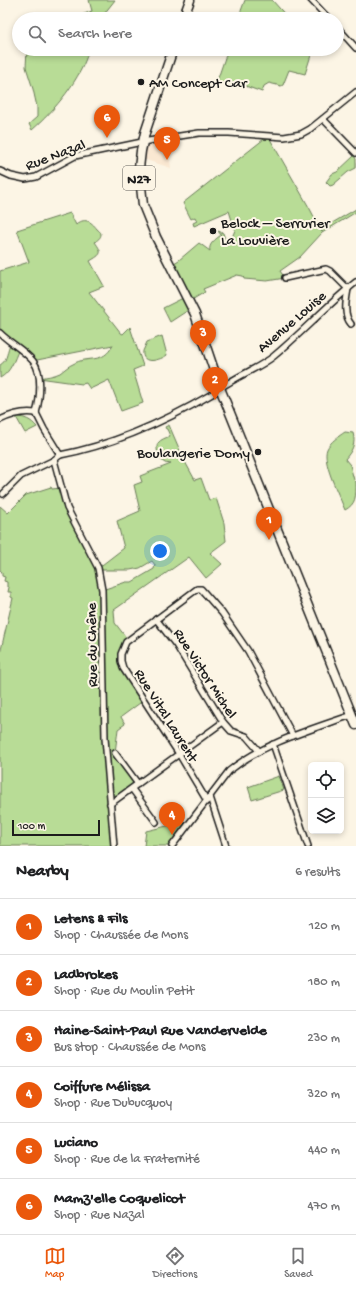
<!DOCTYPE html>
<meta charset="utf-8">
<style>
:root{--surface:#fff;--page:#f2f2f2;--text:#202124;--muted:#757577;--line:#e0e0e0;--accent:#ea580c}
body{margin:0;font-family:"Gochi Hand",sans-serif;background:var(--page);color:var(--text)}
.controls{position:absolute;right:12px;bottom:12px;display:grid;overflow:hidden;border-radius:6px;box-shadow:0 2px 6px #0003}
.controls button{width:36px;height:36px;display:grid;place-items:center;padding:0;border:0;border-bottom:1px solid var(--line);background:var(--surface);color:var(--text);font:20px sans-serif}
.scale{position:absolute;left:12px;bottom:10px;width:88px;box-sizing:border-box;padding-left:4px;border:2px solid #1c1c1c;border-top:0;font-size:11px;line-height:14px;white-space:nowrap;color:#1c1c1c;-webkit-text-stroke:3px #fcf5e5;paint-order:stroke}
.you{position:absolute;left:160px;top:551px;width:14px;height:14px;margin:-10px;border:3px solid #fff;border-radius:50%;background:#1a73e8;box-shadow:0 0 0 6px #1a73e833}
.badge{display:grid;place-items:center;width:26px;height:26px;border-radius:50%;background:var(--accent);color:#fff;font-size:13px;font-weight:700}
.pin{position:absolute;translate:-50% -33px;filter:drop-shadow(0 1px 2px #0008)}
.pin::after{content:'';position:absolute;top:21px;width:14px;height:12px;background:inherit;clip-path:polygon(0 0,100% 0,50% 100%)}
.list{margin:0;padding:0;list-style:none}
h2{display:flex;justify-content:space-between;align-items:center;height:52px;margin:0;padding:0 16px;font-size:17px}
h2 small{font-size:13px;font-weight:400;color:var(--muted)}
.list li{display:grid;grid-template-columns:26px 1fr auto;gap:12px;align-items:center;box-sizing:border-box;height:56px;padding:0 16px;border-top:1px solid var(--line)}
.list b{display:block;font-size:15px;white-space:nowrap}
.list p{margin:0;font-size:13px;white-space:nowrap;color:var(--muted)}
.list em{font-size:13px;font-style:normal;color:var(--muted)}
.icon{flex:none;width:22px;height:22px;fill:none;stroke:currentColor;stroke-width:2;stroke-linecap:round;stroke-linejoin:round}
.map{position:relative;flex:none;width:356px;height:846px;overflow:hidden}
.search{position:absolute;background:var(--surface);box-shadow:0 2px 6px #0003;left:12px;right:12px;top:12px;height:44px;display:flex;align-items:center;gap:10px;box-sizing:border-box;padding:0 14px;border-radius:22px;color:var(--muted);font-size:15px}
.sheet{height:388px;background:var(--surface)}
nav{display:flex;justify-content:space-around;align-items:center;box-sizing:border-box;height:56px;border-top:1px solid var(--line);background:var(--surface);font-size:11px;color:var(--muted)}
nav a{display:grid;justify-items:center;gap:2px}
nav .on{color:var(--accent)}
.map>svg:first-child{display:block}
</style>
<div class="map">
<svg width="356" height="846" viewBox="0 0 356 846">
<rect width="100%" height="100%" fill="#fcf5e5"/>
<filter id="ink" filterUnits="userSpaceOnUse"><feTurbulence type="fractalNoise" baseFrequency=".025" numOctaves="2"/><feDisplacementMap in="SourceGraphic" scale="8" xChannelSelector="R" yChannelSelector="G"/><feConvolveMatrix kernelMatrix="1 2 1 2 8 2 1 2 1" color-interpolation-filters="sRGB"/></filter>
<g filter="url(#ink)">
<polygon fill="#fae8d2" points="167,139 171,168 140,158 142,142"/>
<g fill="#b8dc96" stroke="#6a7c59" fill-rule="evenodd">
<polygon points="89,0 115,0 100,19 60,19 79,16 92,11"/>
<polygon points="245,0 272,0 289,19 238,19"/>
<path d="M 27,49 L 89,49 C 82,78 54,111 32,130 L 29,124 L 37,117 L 37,107 L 33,89 L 26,67 Z"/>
<polygon points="228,49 313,49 305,74 289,70 283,85 281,86 269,83 264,86 262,92 237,83 216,84"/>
<path d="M 264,139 L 270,139 L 310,209 L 322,232 L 322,229 L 356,209 L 356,212 L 322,233 L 300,257 L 280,271 L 285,278 L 267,281 L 244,279 L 243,276 L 237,275 L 203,289 L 205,292 L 190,301 L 193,307 L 170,322 L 163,308 L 187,296 L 171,265 L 179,260 L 199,243 L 210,251 C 208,244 216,239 221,235 L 218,231 L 223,233 L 225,239 L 230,243 L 235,230 L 229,211 L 194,226 L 193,223 L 197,221 L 195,217 L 191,219 L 183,203 Z"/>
<polygon points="354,156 356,159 356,168 348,172 333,185 330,186 326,182 332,174 337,172"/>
<path d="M 70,213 L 76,225 C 84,217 91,221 97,229 C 98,230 101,232 101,234 C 101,238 97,240 95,242 C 103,253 102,254 90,261 L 104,286 L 89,292 L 121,333 L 123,334 L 130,327 L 143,366 L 133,370 L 143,403 L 121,411 L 109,380 L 90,389 L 86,383 L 82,384 L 39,378 C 45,377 54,376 60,373 C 64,370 68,366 73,364 C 88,355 103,365 113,345 L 32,361 L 19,349 C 14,360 11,372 0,378 L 0,365 C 9,360 6,350 11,343 L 0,333 L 0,271 L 29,262 L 17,230 Z"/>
<path d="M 162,336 L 167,355 C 161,360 141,366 143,351 C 144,348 146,345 147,342 Z"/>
<path d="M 16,417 C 25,417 31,420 37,427 L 25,433 Z"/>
<path d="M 169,425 L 184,460 L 195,480 L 201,478 L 209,500 L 216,498 L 224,523 L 226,541 L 210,553 L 222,564 L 206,578 L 189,557 L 114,610 L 115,623 L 128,640 L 121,661 L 144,700 L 121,717 L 125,724 L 118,729 L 115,753 L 138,784 L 110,804 L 114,846 L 0,846 L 0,654 L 13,598 L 11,597 L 11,592 L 8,592 L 9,587 L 7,587 L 7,582 L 4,581 L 5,577 L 2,576 L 2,572 L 0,570 L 0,506 L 8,513 L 26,495 L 51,487 L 52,489 L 61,488 L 64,498 L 98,568 L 124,548 L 117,521 L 140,511 L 134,485 L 142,482 L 140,476 L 171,464 C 169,463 167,464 165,463 C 159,460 155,449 158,443 C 161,439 166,438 170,436 L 167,429 L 166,429 L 165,427 ZM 152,561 L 155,565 L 154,569 L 132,582 L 126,582 L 102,590 L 100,575 L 101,570 L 130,570 L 140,568 Z"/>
<path d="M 345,432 L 353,433 C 356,444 352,451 345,459 L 350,465 L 354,480 L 356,482 C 356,497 356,504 345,510 L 342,503 C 337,491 322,461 327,449 C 330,442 339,436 345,432 Z"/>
<polygon points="279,776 284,790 252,800 248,787"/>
<polygon points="184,822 188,825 172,846 144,846 146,831"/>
</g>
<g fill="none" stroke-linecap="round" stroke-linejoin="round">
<defs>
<g id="minor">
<polyline points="311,0 329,19"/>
<polyline points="337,27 356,48"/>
<polyline points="323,119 356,153"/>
<polyline points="0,171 11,176 25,179 36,177 75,156 142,142 199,133 229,133 284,137 301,134 310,129 356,92"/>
<polyline points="285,278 326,269 330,271 348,289"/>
<path d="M 348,289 C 346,301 343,314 351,324"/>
<path d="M 0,333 C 10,343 24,350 33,361 C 43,373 40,399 36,413"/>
<polyline points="36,413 44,429 60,455"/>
<path d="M 0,420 C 12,414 23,411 36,413"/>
<path d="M 60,455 C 113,445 166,421 212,394 C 218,390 224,385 230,382 C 244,373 262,366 274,356 C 303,332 327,305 356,282"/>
<polyline points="54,460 67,508 98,568 102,590 105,738 114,846"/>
<polyline points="3,494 21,476 54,460 60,455"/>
<polyline points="156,619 176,645 223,722 231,731 246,736 259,751"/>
<polyline points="273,744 308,846"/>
<polyline points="115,753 138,784"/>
<polyline points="132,789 156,822"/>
<polyline points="210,797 226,846"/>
<polyline points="207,801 179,754 123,668 121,661 121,654 126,642 197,589 201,589 222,613 248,651 293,736"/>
<polyline points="110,804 223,722"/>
<path d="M 172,846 L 229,771 C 265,742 310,730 352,715"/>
</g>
<g id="primary">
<polyline points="183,19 190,0"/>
<polyline points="173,49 145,133 141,151 139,168 143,205 156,237 195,314 220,388 356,725"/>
</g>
</defs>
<use href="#minor" stroke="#1c1c1c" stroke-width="8"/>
<use href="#primary" stroke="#1c1c1c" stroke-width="11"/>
<use href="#minor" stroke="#fcf5e5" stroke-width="5"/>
<use href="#primary" stroke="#fcf5e5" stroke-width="8"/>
</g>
</g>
<g fill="#1c1c1c" stroke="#fcf5e5" stroke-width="1.5">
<circle cx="141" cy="82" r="4"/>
<circle cx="213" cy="231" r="4"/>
<circle cx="258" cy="452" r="4"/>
</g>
<g text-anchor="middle" stroke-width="4" stroke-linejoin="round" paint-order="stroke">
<rect fill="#fcf5e5" stroke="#5f5d58" stroke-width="1" x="123" y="166" width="32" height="24" rx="3"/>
<g font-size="14" font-weight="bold" fill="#1c1c1c">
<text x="139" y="183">N27</text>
</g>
<g font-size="15" fill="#1c1c1c" stroke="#fcf5e5" text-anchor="start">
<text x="149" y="87">AM Concept Car</text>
<text x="221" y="227">Belock – Serrurier<tspan x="221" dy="17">La Louvière</tspan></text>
<text x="250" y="457" text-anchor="end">Boulangerie Domy</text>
</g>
<g font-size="15" fill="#1c1c1c" stroke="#fcf5e5">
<text transform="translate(55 154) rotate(-21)" y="5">Rue Nazal</text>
<text transform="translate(291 321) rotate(-41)" y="5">Avenue Louise</text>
<text transform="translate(91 645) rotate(-91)" y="5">Rue du Chêne</text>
<text transform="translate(206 673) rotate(57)" y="5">Rue Victor Michel</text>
<text transform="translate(167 715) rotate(58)" y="5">Rue Vital Laurent</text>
</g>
</g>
</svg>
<div class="controls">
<button><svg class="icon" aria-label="locate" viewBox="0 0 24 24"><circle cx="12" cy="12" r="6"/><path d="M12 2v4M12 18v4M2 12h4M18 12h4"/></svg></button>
<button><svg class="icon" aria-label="layers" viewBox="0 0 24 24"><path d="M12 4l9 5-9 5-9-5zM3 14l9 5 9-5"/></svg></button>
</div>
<div class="scale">100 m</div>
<div class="you"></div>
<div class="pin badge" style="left:269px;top:540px">1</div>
<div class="pin badge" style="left:215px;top:400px">2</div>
<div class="pin badge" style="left:203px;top:353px">3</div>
<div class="pin badge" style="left:172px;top:835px">4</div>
<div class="pin badge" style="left:167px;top:160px">5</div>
<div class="pin badge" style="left:107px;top:138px">6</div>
<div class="search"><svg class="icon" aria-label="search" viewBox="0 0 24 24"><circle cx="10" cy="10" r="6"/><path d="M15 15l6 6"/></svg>Search here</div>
</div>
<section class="sheet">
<h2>Nearby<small>6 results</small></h2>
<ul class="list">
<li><span class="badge">1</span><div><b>Letens &amp; Fils</b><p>Shop · Chaussée de Mons</p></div><em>120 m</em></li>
<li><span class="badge">2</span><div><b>Ladbrokes</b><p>Shop · Rue du Moulin Petit</p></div><em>180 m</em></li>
<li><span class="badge">3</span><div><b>Haine-Saint-Paul Rue Vandervelde</b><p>Bus stop · Chaussée de Mons</p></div><em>230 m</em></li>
<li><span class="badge">4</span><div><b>Coiffure Mélissa</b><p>Shop · Rue Dubucquoy</p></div><em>320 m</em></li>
<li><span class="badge">5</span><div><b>Luciano</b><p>Shop · Rue de la Fraternité</p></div><em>440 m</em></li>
<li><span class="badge">6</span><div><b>Mamz'elle Coquelicot</b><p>Shop · Rue Nazal</p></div><em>470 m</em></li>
</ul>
</section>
<nav>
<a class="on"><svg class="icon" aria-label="map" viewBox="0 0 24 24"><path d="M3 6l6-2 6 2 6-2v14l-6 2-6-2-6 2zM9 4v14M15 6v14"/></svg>Map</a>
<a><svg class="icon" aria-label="directions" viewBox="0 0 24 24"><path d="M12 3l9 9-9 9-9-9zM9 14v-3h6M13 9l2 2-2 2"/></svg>Directions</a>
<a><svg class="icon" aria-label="saved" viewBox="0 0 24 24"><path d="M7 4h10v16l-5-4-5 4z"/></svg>Saved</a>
</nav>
